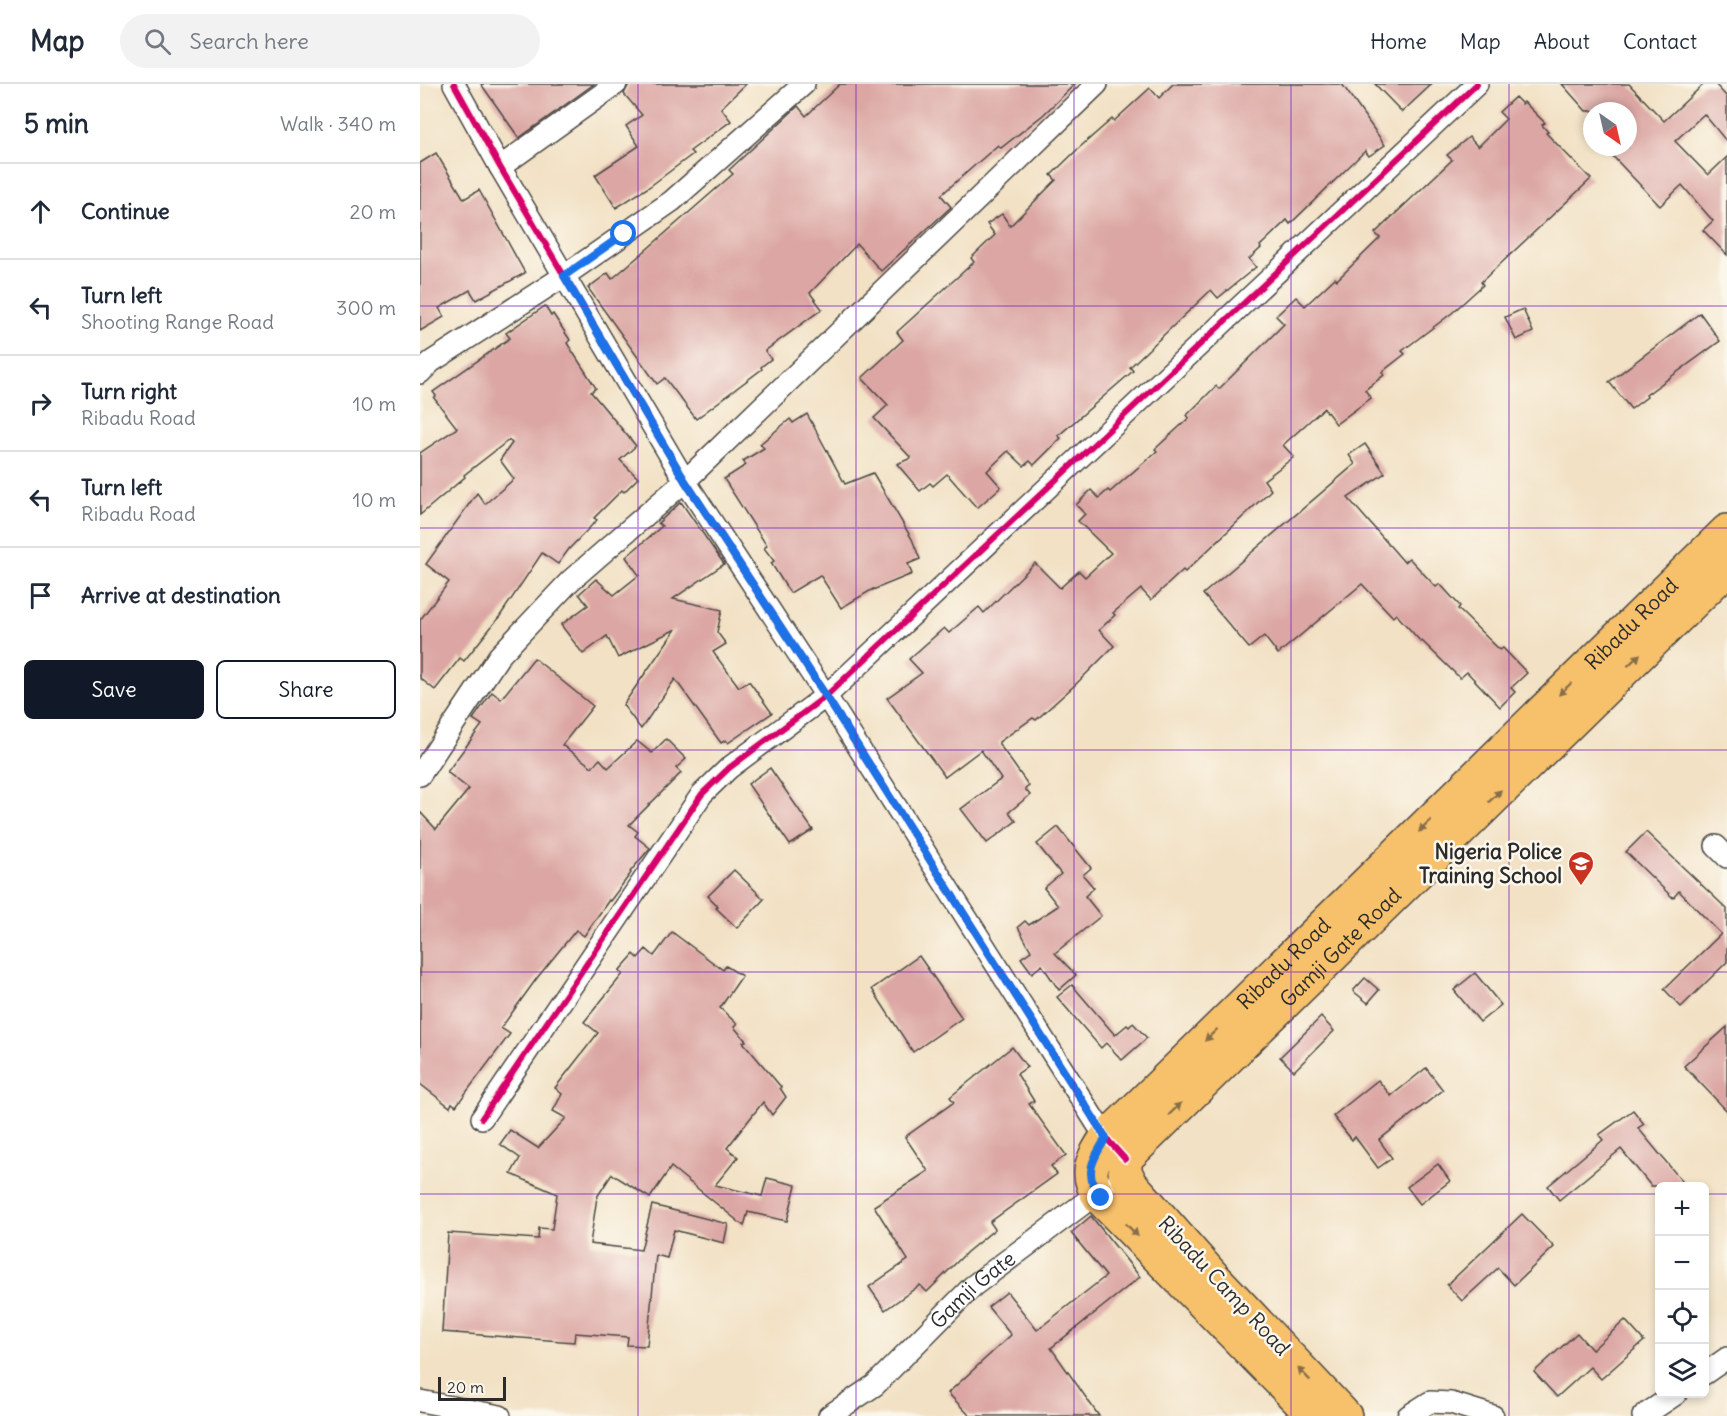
<!DOCTYPE html>
<meta charset="utf-8">
<style>
:root{--surface:#fff;--page:#f2f2f3;--text:#1f2937;--muted:#747a83;--line:#e0e1e3;--accent:#111827}
body{margin:0;font-family:Delius,sans-serif;background:var(--page);color:var(--text)}
.controls{position:absolute;right:18px;bottom:18px;display:grid;overflow:hidden;border-radius:9px;box-shadow:0 3px 9px #0003}
.controls button{width:54px;height:54px;display:grid;place-items:center;padding:0;border:0;border-bottom:2px solid var(--line);background:var(--surface);color:var(--text);font:30px sans-serif}
.compass{position:absolute;left:1163px;top:18px;width:54px;height:54px;border-radius:50%;background:var(--surface);box-shadow:0 3px 9px #0003;rotate:146deg}
.scale{position:absolute;left:18px;bottom:15px;width:68px;box-sizing:border-box;padding-left:6px;border:3px solid #2b2b2b;border-top:0;font-size:16px;line-height:21px;white-space:nowrap;color:#2b2b2b;-webkit-text-stroke:4px #fbf7ec;paint-order:stroke}
.stop{position:absolute;width:18px;height:18px;margin:-14px;border:4px solid #1a73e8;border-radius:50%;background:#fff}
.stop.end{background:#1a73e8;border-color:#fff;box-shadow:0 2px 6px #0008}
.list{margin:0;padding:0;list-style:none}
h2{display:flex;justify-content:space-between;align-items:center;height:78px;margin:0;padding:0 24px;font-size:26px}
h2 small{font-size:20px;font-weight:400;color:var(--muted)}
.list li{display:grid;grid-template-columns:39px 1fr auto;gap:18px;align-items:center;box-sizing:border-box;height:96px;padding:0 24px;border-top:2px solid var(--line)}
.list b{display:block;font-size:22px;white-space:nowrap}
.list p{margin:0;font-size:20px;white-space:nowrap;color:var(--muted)}
.list em{font-size:20px;font-style:normal;color:var(--muted)}
.actions{display:flex;gap:12px;padding:18px 24px}
.actions a{flex:1;padding:14px 0;border:2px solid var(--accent);border-radius:9px;text-align:center;font-size:21px;color:var(--accent)}
.actions .main{background:var(--accent);color:#fff}
.icon{flex:none;width:33px;height:33px;fill:none;stroke:currentColor;stroke-width:2;stroke-linecap:round;stroke-linejoin:round}
.map{position:relative;flex:none;width:1307px;height:1332px;overflow:hidden}
header{display:flex;align-items:center;gap:36px;box-sizing:border-box;height:84px;padding:0 30px;background:var(--surface);border-bottom:2px solid var(--line)}
header strong{font-size:28px}
nav{display:flex;gap:33px;margin-inline-start:auto;font-size:21px}
.search{width:420px;height:54px;background:var(--page);display:flex;align-items:center;gap:15px;box-sizing:border-box;padding:0 21px;border-radius:33px;color:var(--muted);font-size:22px}
main{display:flex}
aside{flex:1;background:var(--surface)}
.map>svg:first-child{display:block}
</style>
<header>
<strong>Map</strong>
<div class="search"><svg class="icon" aria-label="search" viewBox="0 0 24 24"><circle cx="10" cy="10" r="6"/><path d="M15 15l6 6"/></svg>Search here</div>
<nav><a>Home</a><a>Map</a><a>About</a><a>Contact</a></nav>
</header>
<main>
<aside>
<h2>5 min<small>Walk · 340 m</small></h2>
<ul class="list">
<li><svg class="icon" aria-label="ahead" viewBox="0 0 24 24"><path d="M12 20V5M6 11l6-6 6 6"/></svg><div><b>Continue</b></div><em>20 m</em></li>
<li><svg class="icon" aria-label="left" viewBox="0 0 24 24"><path d="M17 20v-9H6M10 6l-5 5 5 5"/></svg><div><b>Turn left</b><p>Shooting Range Road</p></div><em>300 m</em></li>
<li><svg class="icon" aria-label="right" viewBox="0 0 24 24"><path d="M7 20v-9h11M14 6l5 5-5 5"/></svg><div><b>Turn right</b><p>Ribadu Road</p></div><em>10 m</em></li>
<li><svg class="icon" aria-label="left" viewBox="0 0 24 24"><path d="M17 20v-9H6M10 6l-5 5 5 5"/></svg><div><b>Turn left</b><p>Ribadu Road</p></div><em>10 m</em></li>
<li><svg class="icon" aria-label="arrive" viewBox="0 0 24 24"><path d="M6 21V4h12l-3 4 3 4H6"/></svg><div><b>Arrive at destination</b></div></li>
</ul>
<div class="actions"><a class="main">Save</a><a>Share</a></div>
</aside>
<div class="map">
<svg width="1307" height="1332" viewBox="0 0 1307 1332">
<rect width="100%" height="100%" fill="#fbf7ec"/>
<filter id="ink" filterUnits="userSpaceOnUse"><feTurbulence type="fractalNoise" baseFrequency=".0167" numOctaves="2"/><feDisplacementMap in="SourceGraphic" scale="12" xChannelSelector="R" yChannelSelector="G"/><feConvolveMatrix kernelMatrix="1 2 1 2 8 2 1 2 1" color-interpolation-filters="sRGB"/></filter>
<filter id="wash" filterUnits="userSpaceOnUse"><feTurbulence type="fractalNoise" baseFrequency=".008" numOctaves="4" result="noise"/><feDisplacementMap in="SourceGraphic" scale="24" xChannelSelector="R" yChannelSelector="G"/><feGaussianBlur stdDeviation="1.35" result="paint"/><feColorMatrix in="noise" values="0 0 0 0 0 0 0 0 0 0 0 0 0 0 0 0 0 1.4 0 .05"/><feComposite in="paint" operator="in"/></filter>
<g filter="url(#wash)">
<rect width="100%" height="100%" fill="#f2e1c4"/>
<g id="blocks">
<g fill="#dba6a3">
<polygon points="61,0 174,0 99,54"/>
<polygon points="209,0 326,0 301,24 311,37 270,67 273,70 229,103 196,124 175,91 219,62 206,42 222,31 204,10"/>
<polygon points="420,0 655,0 623,31 581,64 578,61 521,111 531,123 461,187 437,160 390,209 402,225 345,267 351,275 341,283 342,285 276,335 245,294 237,300 168,204 188,189 192,195 226,166 313,90 309,86 378,22 386,32"/>
<polygon points="753,0 922,0 965,61 949,72 945,67 870,140 867,136 840,162 841,164 829,175 836,183 798,214 791,206 710,283 713,287 638,352 641,354 614,381 610,377 604,382 588,367 567,387 581,403 557,424 527,390 513,402 510,399 500,407 477,380 491,374 454,334 468,321 442,294 483,256 477,248 554,178 551,174 575,151 567,140 582,130 590,142 636,96 631,91 660,63 692,35 694,37 730,4 739,14"/>
<polygon points="955,0 1012,0 982,28"/>
<polygon points="1142,0 1209,0 1244,37 1284,0 1295,0 1307,13 1307,58 1284,30 1255,57 1288,91 1307,73 1307,171 1283,146 1293,137 1262,101 1240,122 1184,63 1208,63 1208,27 1166,27"/>
<polygon points="1095,13 1102,20 1104,18 1125,39 1122,41 1128,48 1126,49 1171,95 1061,198 1063,201 1032,229 982,267 985,270 962,288 964,291 945,306 951,314 916,340 904,324 863,361 874,373 844,396 851,406 765,488 763,486 731,516 721,505 693,529 695,531 679,546 694,562 655,601 616,636 613,634 579,658 579,660 609,702 605,705 610,711 589,728 596,737 567,759 541,725 581,695 561,666 525,693 467,614 502,589 489,575 524,544 529,549 559,523 564,529 615,479 640,504 659,487 665,493 691,469 658,437 665,430 656,421 671,406 679,414 688,406 690,408 737,367 735,365 769,334 767,331 796,302 799,305 864,240 856,232 876,213 885,222 915,194 917,196 960,154 955,149 1032,76 1027,71 1049,53 1058,63 1086,35 1079,28"/>
<polygon points="16,69 44,115 59,106 105,189 56,216 50,206 19,224 24,233 0,247 0,79"/>
<polygon points="125,222 131,232 133,230 150,256 147,259 176,304 171,308 216,362 200,376 218,394 204,408 202,406 174,434 177,436 149,465 138,480 122,469 80,532 44,577 40,574 15,606 0,594 0,536 29,498 6,480 57,409 65,420 94,395 80,376 92,359 89,356 44,391 45,393 0,431 0,369 37,344 14,314 16,312 13,308 90,254 86,249"/>
<polygon points="1103,225 1113,248 1096,256 1085,233"/>
<polygon points="1280,229 1300,257 1226,311 1227,313 1211,325 1189,298"/>
<polygon points="387,330 425,400 453,389 492,455 500,475 488,480 492,490 453,506 453,505 421,524 400,491 370,509 351,479 354,477 344,464 347,462 304,395 326,381 323,377 344,364 340,360 370,335 373,339"/>
<polygon points="945,360 965,389 928,414 984,478 989,474 1016,503 1020,500 1040,522 1038,525 1080,566 1083,564 1107,589 1091,604 1095,608 1080,623 1047,588 1040,594 1002,557 1001,558 976,530 973,533 942,500 858,570 844,552 829,564 783,510 935,380 929,371"/>
<polygon points="261,418 304,480 253,515 302,526 297,548 306,560 293,568 319,603 329,597 352,629 308,659 306,656 301,659 255,595 221,645 203,621 256,545 198,574 187,552 163,570 141,541 168,521 159,510 176,495 194,511 219,491 206,473 242,442 238,439"/>
<polygon points="114,574 173,622 142,661 172,683 180,675 188,684 217,657 232,669 246,655 266,675 256,684 261,689 209,741 218,748 215,752 230,764 210,788 211,789 190,817 189,816 164,852 156,846 117,894 81,944 90,950 36,1022 32,1019 30,1023 0,1000 0,728 16,745 49,705 27,688 62,641 53,635 72,608 81,615"/>
<polygon points="350,684 393,746 370,761 328,700"/>
<polygon points="638,743 671,784 663,791 674,804 665,812 681,832 635,869 656,891 639,906 622,881 612,889 601,874 611,867 598,843 605,837 609,841 638,822 624,804 641,790 617,760"/>
<polygon points="1226,748 1307,825 1307,878 1261,923 1244,905 1301,850 1259,807 1253,814 1206,768"/>
<polygon points="314,786 344,815 317,844 296,824 298,822 288,812"/>
<polygon points="252,848 303,886 306,882 322,892 300,924 317,940 314,943 326,957 323,958 361,1003 360,1004 366,1013 352,1031 343,1018 307,1064 318,1073 295,1101 342,1112 347,1094 376,1101 367,1137 328,1128 324,1142 251,1083 230,1114 192,1090 177,1113 170,1160 221,1166 232,1121 308,1140 304,1159 254,1146 247,1174 236,1171 227,1262 207,1261 208,1253 155,1249 154,1258 22,1248 28,1149 118,1155 119,1144 132,1145 137,1110 91,1090 100,1074 80,1060 90,1046 118,1064 146,1034 133,1027 142,1010 135,1004 178,949 164,938 198,896 203,890 199,887 214,870 218,874 226,865 234,872"/>
<polygon points="499,872 542,934 493,968 452,905"/>
<polygon points="1055,889 1081,921 1060,938 1034,906"/>
<polygon points="945,894 959,906 948,919 933,907"/>
<polygon points="652,901 695,951 707,941 709,943 713,939 727,954 702,976 686,959 681,964 637,913"/>
<polygon points="901,933 914,947 874,987 860,973"/>
<polygon points="1307,943 1307,1027 1264,982"/>
<polygon points="592,963 607,983 597,990 614,1017 609,1020 646,1071 631,1082 637,1090 570,1138 575,1145 547,1168 507,1208 500,1201 465,1226 449,1203 488,1176 454,1122 508,1087 485,1053 534,1018 530,1013"/>
<polygon points="1006,984 1023,1006 959,1056 972,1074 958,1084 935,1053 932,1056 913,1032 958,996 971,1012"/>
<polygon points="1213,1026 1224,1040 1218,1044 1266,1102 1231,1102 1201,1065 1139,1116 1128,1102 1183,1056 1179,1051"/>
<polygon points="1018,1080 1030,1097 1000,1120 987,1103"/>
<polygon points="1102,1130 1134,1163 1094,1201 1078,1184 1042,1217 1027,1201"/>
<polygon points="671,1132 720,1193 631,1264 679,1332 550,1332 528,1309 591,1251 568,1223 587,1208 617,1246 686,1192 651,1149"/>
<polygon points="1205,1236 1224,1257 1181,1295 1170,1283 1137,1313 1114,1288 1157,1249 1172,1266"/>
</g>
</g>
</g>
<g filter="url(#ink)">
<use href="#blocks" fill-opacity="0" stroke="#494642" stroke-width="1.5"/>
<g fill="none" stroke-linecap="round" stroke-linejoin="round">
<defs>
<g id="street">
<polyline points="34,0 80,83 265,397 406,612 686,1054 693,1062"/>
<polyline points="80,83 196,0"/>
<polyline points="0,289 11,278 144,192 252,117 384,0"/>
<polyline points="0,691 79,572 150,497 265,397 677,0"/>
<polyline points="1296,762 1307,773"/>
<polyline points="62,1034 282,710 309,684 406,612 1057,0"/>
<polyline points="1284,1290 1307,1274"/>
<polyline points="0,1317 80,1332"/>
<path id="s1" d="M 409,1332 L 455,1301 L 553,1202 L 687,1102"/>
<polyline points="988,1332 1010,1318 1031,1319 1073,1332"/>
<polyline points="1223,1332 1256,1310"/>
</g>
<g id="primary">
<path id="s2" d="M 894,1332 L 681,1115 C 663,1091 672,1076 686,1054 L 1307,447"/>
<path id="s3" d="M 925,1332 L 790,1189 L 711,1100 L 705,1088 L 705,1075 L 1307,485"/>
</g>
</defs>
<use href="#street" stroke="#494642" stroke-width="24"/>
<use href="#primary" stroke="#494642" stroke-width="36"/>
<use href="#street" stroke="#fff" stroke-width="21"/>
<use href="#primary" stroke="#f7c06b" stroke-width="33"/>
<defs>
<g id="cycleway">
<polyline points="34,0 80,83 265,397 406,612 686,1054 705,1075"/>
<polyline points="62,1034 282,710 309,684 406,612 1057,0"/>
</g>
</defs>
<use href="#cycleway" stroke="#fbf7ec" stroke-width="10"/>
<use href="#cycleway" stroke="#d6006c" stroke-width="6"/>
</g>
<defs><path id="oneway-solid" d="M-6-.8H1V-3.2L6.5 0L1 3.2V.8H-6Z" transform="scale(1.5)"/></defs>
<g fill="#876e48">
<use href="#oneway-solid" transform="translate(1214 576) rotate(-44)"/>
<use href="#oneway-solid" transform="translate(1145 605) rotate(136)"/>
<use href="#oneway-solid" transform="translate(1075 712) rotate(-44)"/>
<use href="#oneway-solid" transform="translate(1005 742) rotate(136)"/>
<use href="#oneway-solid" transform="translate(791 951) rotate(136)"/>
<use href="#oneway-solid" transform="translate(755 1025) rotate(-44)"/>
<use href="#oneway-solid" transform="translate(712 1146) rotate(45)"/>
<use href="#oneway-solid" transform="translate(884 1290) rotate(-134)"/>
</g>
</g>
<g fill="none" stroke-linecap="round" stroke-linejoin="round" filter="url(#ink)">
<path stroke="#1a73e8" stroke-width="8" d="M 204,150 L 144,192 L 265,397 L 406,612 L 686,1054 C 672,1076 663,1091 681,1114"/>
</g>
<path fill="none" stroke="#7b2cbf" stroke-width="1.5" stroke-opacity="0.55" d="M 218,0 L 218,1332M 436,0 L 436,1332M 654,0 L 654,1332M 871,0 L 871,1332M 1089,0 L 1089,1332M 0,222 L 1307,222M 0,444 L 1307,444M 0,666 L 1307,666M 0,888 L 1307,888M 0,1110 L 1240,1110M 1284,1110 L 1307,1110"/>
<defs>
<symbol id="university-pin" viewBox="-11 -11 22 30"><path d="M0 17L-7.5 6A9.5 9.5 0 1 1 7.5 6Z" fill="#c8321e" stroke="#fbf7ec"/><path d="M0-5L7-2L0 1L-7-2ZM-4 1L0 2.5L4 1V4Q0 6-4 4Z" fill="#fff"/></symbol>
</defs>
<g fill-rule="evenodd">
<use href="#university-pin" x="1146" y="765" width="30" height="40"/>
</g>
<g text-anchor="middle" stroke-width="5" stroke-linejoin="round" paint-order="stroke">
<g font-size="21" fill="#2b2b2b" stroke="#fbf7ec">
<text dy="7" stroke="none"><textPath href="#s2" startOffset="1106">Ribadu Road</textPath></text>
<text dy="7" stroke="none"><textPath href="#s3" startOffset="644">Gamji Gate Road</textPath></text>
<text dy="7" stroke="none"><textPath href="#s2" startOffset="620">Ribadu Road</textPath></text>
<text transform="translate(804 1202) rotate(47)" y="7">Ribadu Camp Road</text>
<text dy="7" stroke="none"><textPath href="#s1" startOffset="192">Gamji Gate</textPath></text>
</g>
<g font-size="21" font-weight="bold" fill="#2b2b2b" stroke="#fbf7ec" text-anchor="end">
<text x="1142" y="775">Nigeria Police<tspan x="1142" dy="24">Training School</tspan></text>
</g>
</g>
</svg>
<div class="controls">
<button>+</button>
<button>−</button>
<button><svg class="icon" aria-label="locate" viewBox="0 0 24 24"><circle cx="12" cy="12" r="6"/><path d="M12 2v4M12 18v4M2 12h4M18 12h4"/></svg></button>
<button><svg class="icon" aria-label="layers" viewBox="0 0 24 24"><path d="M12 4l9 5-9 5-9-5zM3 14l9 5 9-5"/></svg></button>
</div>
<svg class="compass" viewBox="-18 -18 36 36"><path d="M0-13l5 13h-10z" fill="#e53935"/><path d="M0 13l5-13h-10z" fill="#747a83"/></svg>
<div class="scale">20 m</div>
<div class="stop" style="left:204px;top:150px"></div>
<div class="stop end" style="left:681px;top:1114px"></div>
</div>
</main>
